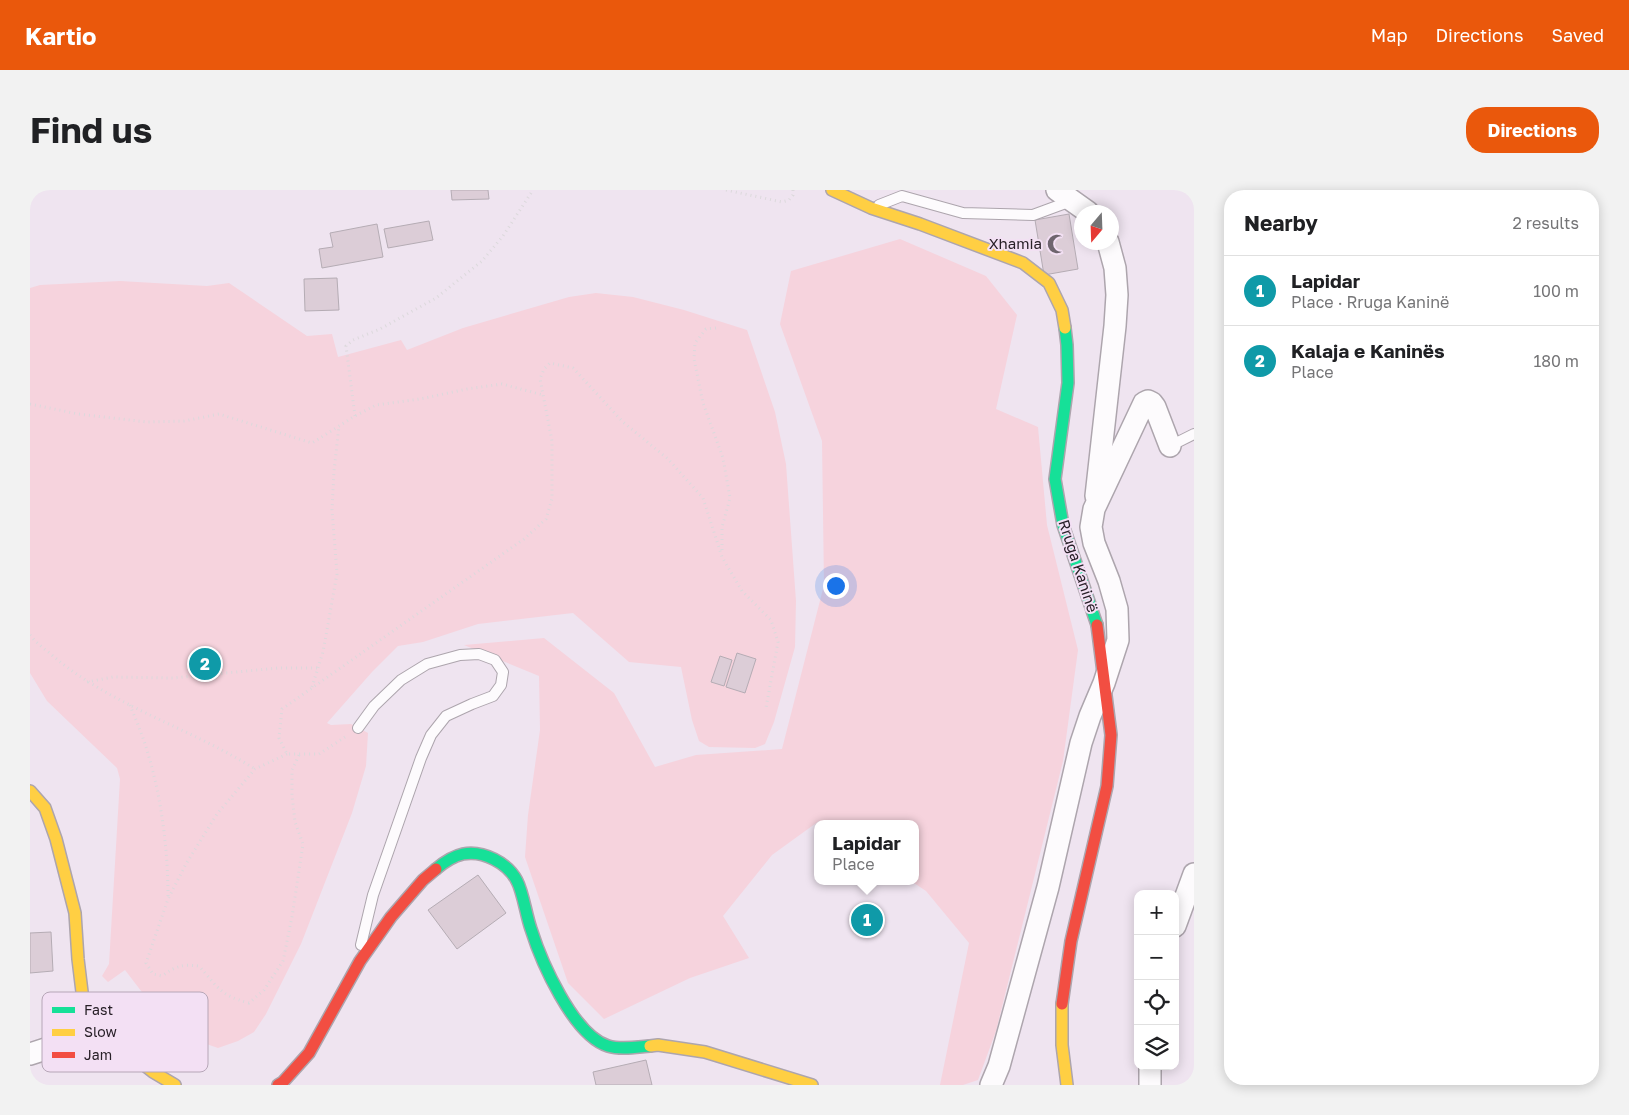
<!DOCTYPE html>
<meta charset="utf-8">
<style>
:root{--surface:#fff;--page:#f2f2f2;--text:#202124;--muted:#757577;--line:#e0e0e0;--accent:#ea580c}
body{margin:0;font-family:"Golos Text",sans-serif;background:var(--page);color:var(--text)}
.controls{position:absolute;right:15px;bottom:15px;display:grid;overflow:hidden;border-radius:10px;box-shadow:0 2px 12px #0003}
.controls button{width:45px;height:45px;display:grid;place-items:center;padding:0;border:0;border-bottom:1px solid var(--line);background:var(--surface);color:var(--text);font:25px sans-serif}
.compass{position:absolute;left:1044px;top:15px;width:45px;height:45px;border-radius:50%;background:var(--surface);box-shadow:0 2px 12px #0003;rotate:199deg}
.you{position:absolute;left:805px;top:395px;width:18px;height:18px;margin:-12px;border:4px solid #fff;border-radius:50%;background:#1a73e8;box-shadow:0 0 0 8px #1a73e833}
.badge{display:grid;place-items:center;width:32px;height:32px;border-radius:50%;background:var(--accent);color:#fff;font-size:16px;font-weight:700}
.pin{position:absolute;translate:-50% -50%;border:2px solid #fff;box-shadow:0 1px 5px #0006}
.popup{position:absolute;left:784px;top:630px;width:105px;height:65px;box-sizing:border-box;display:grid;place-content:center;border-radius:10px;background:var(--surface);filter:drop-shadow(0 1px 4px #0005);font-size:16px;white-space:nowrap;color:var(--muted)}
.popup b{font-size:19px;color:var(--text)}
.popup::after{content:'';position:absolute;left:50%;top:100%;margin-left:-10px;border:10px solid transparent;border-top-color:var(--surface)}
.list{margin:0;padding:0;list-style:none}
h2{display:flex;justify-content:space-between;align-items:center;height:65px;margin:0;padding:0 20px;font-size:21px}
h2 small{font-size:16px;font-weight:400;color:var(--muted)}
.list li{display:grid;grid-template-columns:32px 1fr auto;gap:15px;align-items:center;box-sizing:border-box;height:70px;padding:0 20px;border-top:1px solid var(--line)}
.list b{display:block;font-size:19px;white-space:nowrap}
.list p{margin:0;font-size:16px;white-space:nowrap;color:var(--muted)}
.list em{font-size:16px;font-style:normal;color:var(--muted)}
.icon{flex:none;width:28px;height:28px;fill:none;stroke:currentColor;stroke-width:2;stroke-linecap:round;stroke-linejoin:round}
.map{position:relative;flex:none;width:1164px;height:895px;overflow:hidden;border-radius:20px}
header{display:flex;align-items:center;gap:30px;box-sizing:border-box;height:70px;padding:0 25px;background:var(--accent);color:#fff}
header strong{font-size:24px}
nav{display:flex;gap:28px;margin-inline-start:auto;font-size:18px}
.intro{display:flex;align-items:center;justify-content:space-between;box-sizing:border-box;height:120px;padding:0 30px}
h1{margin:0;font-size:35px}
.button{padding:12px 22px;border-radius:20px;background:var(--accent);color:#fff;font-size:18px;font-weight:700}
main{display:flex;gap:30px;padding:0 30px}
aside{flex:1;background:var(--surface);border-radius:20px;box-shadow:0 2px 12px #0003}
.map>svg:first-child{display:block}
</style>
<header>
<strong>Kartio</strong>
<nav><a>Map</a><a>Directions</a><a>Saved</a></nav>
</header>
<div class="intro"><h1>Find us</h1><a class="button">Directions</a></div>
<main>
<div class="map">
<svg width="1164" height="895" viewBox="0 0 1164 895">
<rect width="100%" height="100%" fill="#efe4f0"/>
<g fill="#f6d3dd">
<polygon points="870,49 956,86 987,125 966,219 1008,237 1017,335 1048,460 1033,571 966,841 948,890 933,895 910,895 939,753 896,701 881,691 886,691 886,634 794,634 789,631 742,665 693,726 719,768 660,788 574,829 538,793 495,667 498,625 510,540 509,486 434,455 514,448 584,503 625,577 666,565 752,559 794,395 792,251 750,134 761,81"/>
<polygon points="90,91 177,96 199,93 277,146 302,144 308,167 371,150 377,160 433,138 539,107 566,103 603,107 654,120 717,140 745,222 756,274 766,411 765,457 744,532 735,554 725,558 679,557 669,551 662,530 651,477 599,472 543,423 448,434 393,452 368,456 342,482 297,533 301,535 321,534 338,543 336,576 322,623 271,754 236,824 224,842 208,851 188,858 159,848 151,853 95,780 78,792 72,786 79,774 90,589 87,578 17,511 0,483 0,98 10,95"/>
</g>
<g fill="#dccdd7" stroke="#b5acb4">
<polygon points="421,0 458,0 459,9 422,10"/>
<polygon points="1039,24 1048,79 1014,85 1005,30"/>
<polygon points="399,31 403,50 358,58 354,39"/>
<polygon points="347,34 353,67 292,78 289,59 303,57 300,43"/>
<polygon points="307,88 309,120 275,121 274,89"/>
<polygon points="707,463 726,469 715,503 696,497"/>
<polygon points="690,466 702,470 694,496 681,492"/>
<polygon points="448,685 476,723 427,759 398,720"/>
<polygon points="21,742 23,781 0,783 0,743"/>
<polygon points="34,814 42,831 24,839 17,822"/>
<polygon points="616,870 622,895 566,895 563,882"/>
</g>
<g fill="none" stroke-linecap="round" stroke-linejoin="round">
<defs>
<g id="lane">
<polyline points="849,15 872,6 933,23 1003,25 1041,11"/>
<polyline points="1140,256 1164,244"/>
<polyline points="328,538 344,516 371,490 397,474 430,465 449,464 465,470 473,482 471,495 463,506 442,514 416,526 401,545 391,568 343,705 331,755"/>
</g>
<g id="street">
<polyline points="1027,0 1058,22"/>
<polyline points="1066,306 1085,136 1087,105 1085,78 1078,52"/>
<polyline points="1145,736 1164,684"/>
<polyline points="0,864 31,854 48,843 61,829"/>
<polyline points="961,895 969,876 1018,697 1051,553 1060,526 1074,493 1088,450 1087,419 1079,391 1064,353 1061,337 1064,319 1114,213 1118,211 1122,213 1125,217 1140,256"/>
<polyline points="1120,895 1120,876"/>
</g>
<g id="fast">
<polyline points="1035,138 1037,155 1038,193 1025,289 1033,335 1067,435"/>
<path d="M 406,679 C 413,673 424,666 433,664 C 453,660 478,673 487,691 C 493,702 496,725 501,739 C 511,771 543,845 578,856 C 591,860 607,857 620,856"/>
</g>
<g id="slow">
<polyline points="802,0 841,18 890,34 993,73 1019,93 1032,120 1035,138"/>
<polyline points="0,601 15,618 26,649 45,723 48,769 53,810 61,829 75,844 123,882 145,895"/>
<polyline points="1032,814 1032,855 1037,895"/>
<polyline points="620,856 628,855 675,862 782,895"/>
</g>
<g id="jam">
<polyline points="1032,814 1041,751 1077,596 1081,545 1067,435"/>
<polyline points="248,895 253,892 279,863 330,771 361,727 393,690 406,679"/>
</g>
</defs>
<use href="#lane" stroke="#ada5ad" stroke-width="12"/>
<use href="#street" stroke="#ada5ad" stroke-width="24"/>
<use href="#fast" stroke="#ada5ad" stroke-width="14"/>
<use href="#slow" stroke="#ada5ad" stroke-width="14"/>
<use href="#jam" stroke="#ada5ad" stroke-width="14"/>
<g stroke="#dcd9dc" stroke-width="3" stroke-dasharray="1 4" stroke-linecap="butt">
<polyline points="696,0 752,12 759,10 763,5 763,0"/>
<polyline points="686,138 676,139 665,153 664,169 673,213 693,268 700,308 692,337 692,364"/>
<polyline points="0,214 48,224 117,232 154,231 189,224 282,253 325,226 346,215 390,209 437,199 472,194 513,205"/>
<polyline points="325,226 316,156 323,150 350,139 406,108 452,71 473,46 503,0"/>
<path d="M 0,445 C 6,453 15,459 23,466 C 82,516 160,538 225,579"/>
<polyline points="57,492 83,487 143,488 248,478 288,478"/>
<polyline points="282,497 293,462 307,384 302,320 304,281 309,236"/>
<path d="M 100,515 C 105,528 111,541 115,554 C 131,603 138,657 138,708"/>
<polyline points="315,547 289,564 257,564 249,548 252,519 494,349 516,329 522,309 522,251 510,189 514,179 520,173 543,178 593,232 638,269 673,308 692,367 712,401 741,430 748,452 736,518"/>
<path d="M 257,564 L 225,579 L 187,624 L 156,674 L 138,709 L 116,773 L 123,784 L 132,786 C 146,776 152,774 169,776 C 189,798 189,805 219,813 L 234,800 L 253,771 L 262,727 L 273,654 L 265,632 L 262,606 L 262,580 L 270,563"/>
</g>
<use href="#lane" stroke="#fdfbfd" stroke-width="10"/>
<use href="#street" stroke="#fdfbfd" stroke-width="21"/>
<use href="#fast" stroke="#16e098" stroke-width="11"/>
<use href="#slow" stroke="#ffcf43" stroke-width="11"/>
<use href="#jam" stroke="#f24e42" stroke-width="11"/>
</g>
<defs>
<symbol id="mosque-bare" viewBox="-9 -9 18 18"><path d="M3.5-4.9A6 6 0 1 0 3.5 4.9A5 5 0 1 1 3.5-4.9Z" fill="#6e656e" stroke="#f3e0f4" stroke-width="2.5" paint-order="stroke"/></symbol>
</defs>
<g fill-rule="evenodd">
<use href="#mosque-bare" x="1013" y="40" width="28" height="28"/>
</g>
<g text-anchor="middle" stroke-width="4" stroke-linejoin="round" paint-order="stroke">
<g font-size="15" fill="#282028" stroke="#f3e0f4" text-anchor="end">
<text x="1012" y="59">Xhamia</text>
</g>
<g font-size="15" fill="#282028" stroke="#f3e0f4">
<text transform="translate(1048 376) rotate(72)" y="5">Rruga Kaninë</text>
</g>
</g>
<rect x="12" y="802" width="166" height="80" rx="8" fill="#f3e0f4" stroke="#b6a6b7" stroke-width="1"/>
<rect x="22" y="817" width="23" height="6" fill="#16e098"/>
<rect x="22" y="839" width="23" height="7" fill="#ffcf43"/>
<rect x="22" y="862" width="23" height="6" fill="#f24e42"/>
<g font-size="14" fill="#282028">
<text x="54" y="825">Fast</text>
<text x="54" y="847">Slow</text>
<text x="54" y="870">Jam</text>
</g>
</svg>
<div class="controls">
<button>+</button>
<button>−</button>
<button><svg class="icon" aria-label="locate" viewBox="0 0 24 24"><circle cx="12" cy="12" r="6"/><path d="M12 2v4M12 18v4M2 12h4M18 12h4"/></svg></button>
<button><svg class="icon" aria-label="layers" viewBox="0 0 24 24"><path d="M12 4l9 5-9 5-9-5zM3 14l9 5 9-5"/></svg></button>
</div>
<svg class="compass" viewBox="-18 -18 36 36"><path d="M0-13l5 13h-10z" fill="#e53935"/><path d="M0 13l5-13h-10z" fill="#757577"/></svg>
<div class="you"></div>
<div class="pin badge" style="left:837px;top:730px;background:#0f9aa8">1</div>
<div class="popup"><b>Lapidar</b>Place</div>
<div class="pin badge" style="left:175px;top:474px;background:#0f9aa8">2</div>
</div>
<aside>
<h2>Nearby<small>2 results</small></h2>
<ul class="list">
<li><span class="badge" style="background:#0f9aa8">1</span><div><b>Lapidar</b><p>Place · Rruga Kaninë</p></div><em>100 m</em></li>
<li><span class="badge" style="background:#0f9aa8">2</span><div><b>Kalaja e Kaninës</b><p>Place</p></div><em>180 m</em></li>
</ul>
</aside>
</main>
